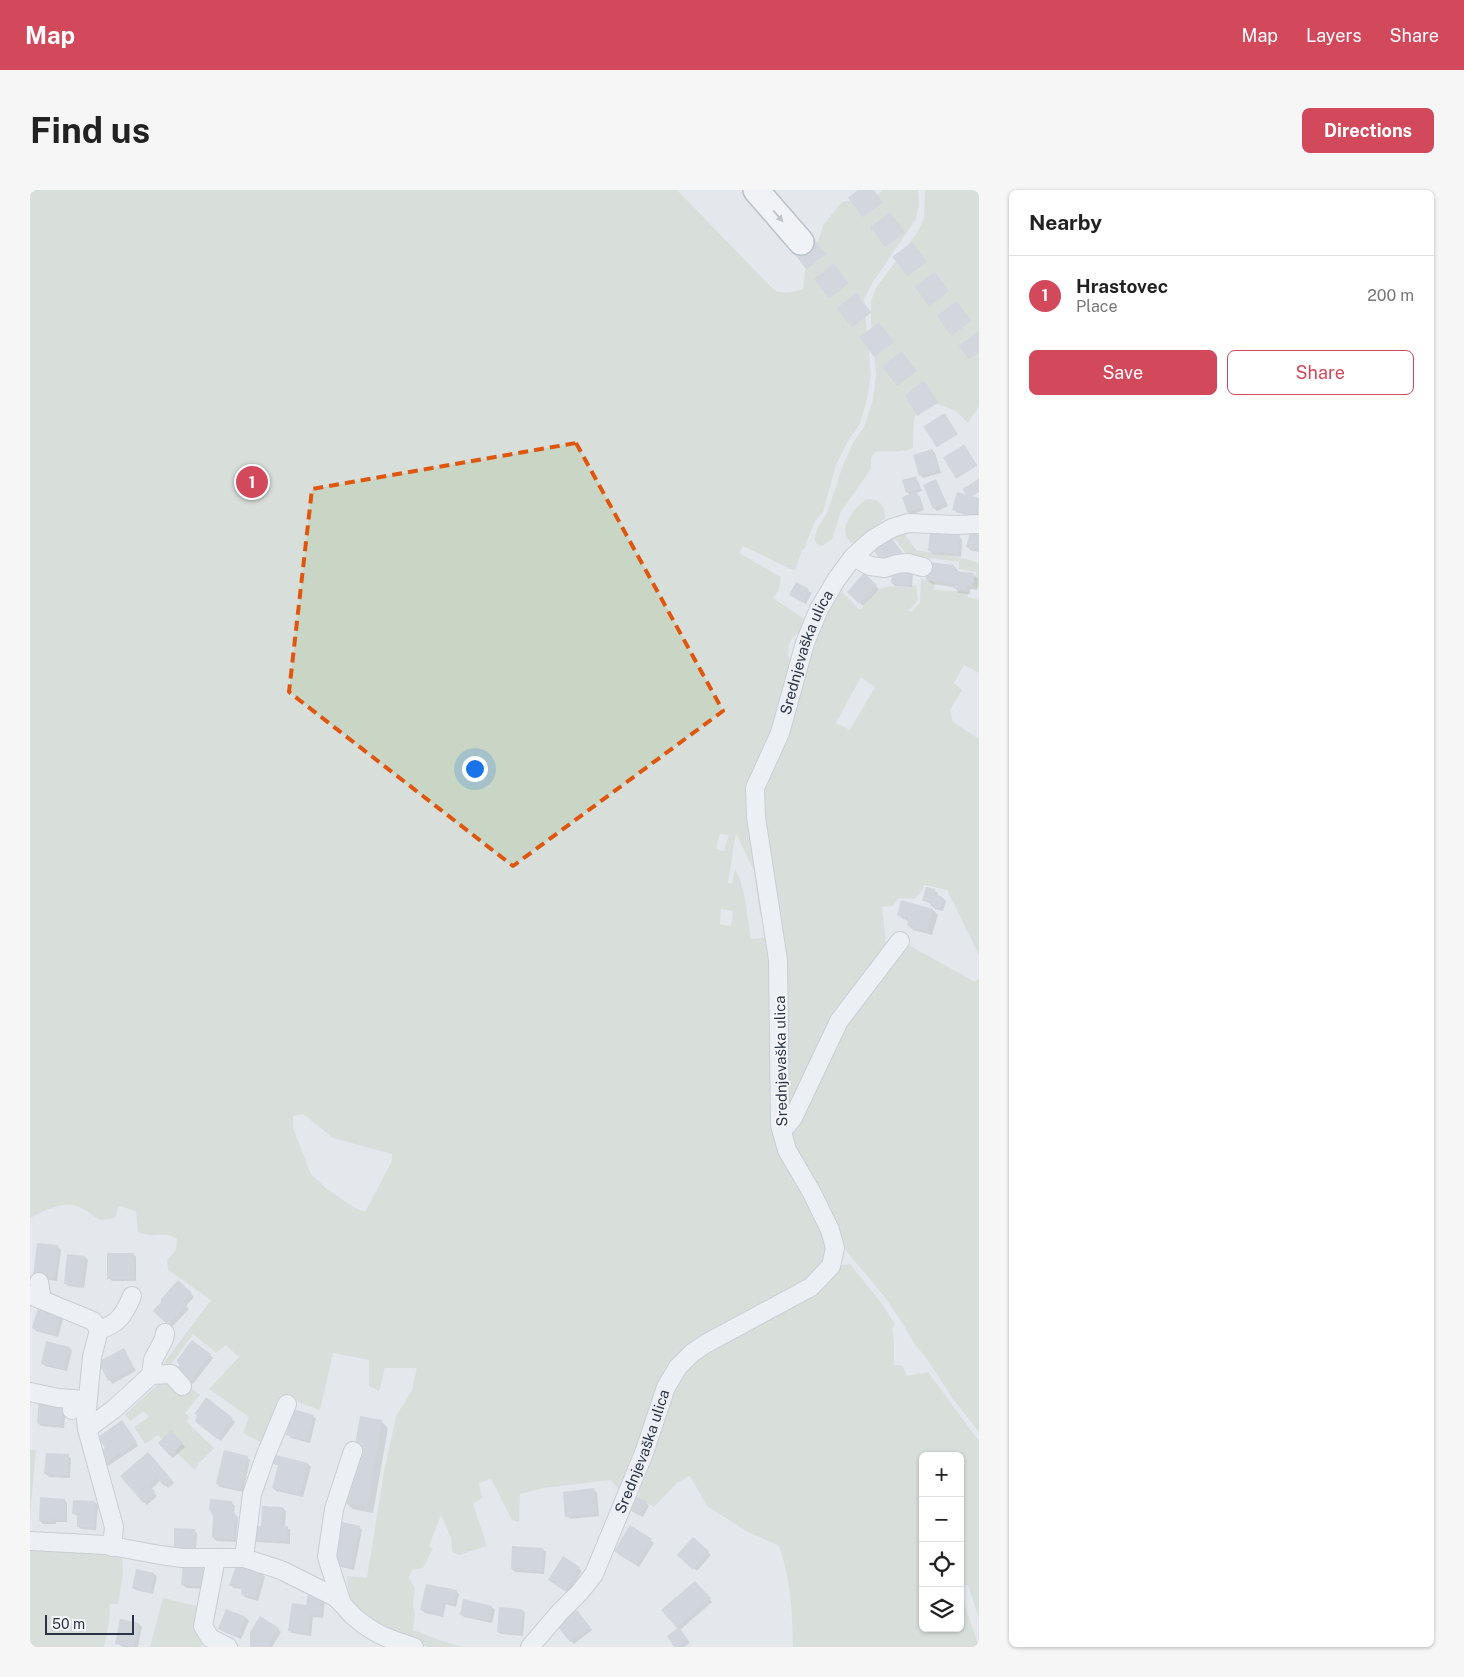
<!DOCTYPE html>
<meta charset="utf-8">
<style>
:root{--surface:#fff;--page:#f6f6f6;--text:#222;--muted:#767676;--line:#e0e0e0;--accent:#d1495b}
body{margin:0;font-family:"Public Sans",sans-serif;background:var(--page);color:var(--text)}
.controls{position:absolute;right:15px;bottom:15px;display:grid;overflow:hidden;border-radius:8px;box-shadow:0 1px 4px #0004}
.controls button{width:45px;height:45px;display:grid;place-items:center;padding:0;border:0;border-bottom:1px solid var(--line);background:var(--surface);color:var(--text);font:25px sans-serif}
.scale{position:absolute;left:15px;bottom:12px;width:89px;box-sizing:border-box;padding-left:5px;border:2px solid #2b3445;border-top:0;font-size:14px;line-height:18px;white-space:nowrap;color:#2b3445;-webkit-text-stroke:4px #f4f6f9;paint-order:stroke}
.you{position:absolute;left:444px;top:578px;width:18px;height:18px;margin:-12px;border:4px solid #fff;border-radius:50%;background:#1a73e8;box-shadow:0 0 0 8px #1a73e833}
.badge{display:grid;place-items:center;width:32px;height:32px;border-radius:50%;background:var(--accent);color:#fff;font-size:16px;font-weight:700}
.pin{position:absolute;translate:-50% -50%;border:2px solid #fff;box-shadow:0 1px 5px #0006}
.list{margin:0;padding:0;list-style:none}
h2{display:flex;justify-content:space-between;align-items:center;height:65px;margin:0;padding:0 20px;font-size:21px}
h2 small{font-size:16px;font-weight:400;color:var(--muted)}
.list li{display:grid;grid-template-columns:32px 1fr auto;gap:15px;align-items:center;box-sizing:border-box;height:80px;padding:0 20px;border-top:1px solid var(--line)}
.list b{display:block;font-size:19px;white-space:nowrap}
.list p{margin:0;font-size:16px;white-space:nowrap;color:var(--muted)}
.list em{font-size:16px;font-style:normal;color:var(--muted)}
.actions{display:flex;gap:10px;padding:15px 20px}
.actions a{flex:1;padding:11px 0;border:1px solid var(--accent);border-radius:8px;text-align:center;font-size:18px;color:var(--accent)}
.actions .main{background:var(--accent);color:#fff}
.icon{flex:none;width:28px;height:28px;fill:none;stroke:currentColor;stroke-width:2;stroke-linecap:round;stroke-linejoin:round}
.map{position:relative;flex:none;width:949px;height:1457px;overflow:hidden;border-radius:8px}
header{display:flex;align-items:center;gap:30px;box-sizing:border-box;height:70px;padding:0 25px;background:var(--accent);color:#fff}
header strong{font-size:24px}
nav{display:flex;gap:28px;margin-inline-start:auto;font-size:18px}
.intro{display:flex;align-items:center;justify-content:space-between;box-sizing:border-box;height:120px;padding:0 30px}
h1{margin:0;font-size:35px}
.button{padding:12px 22px;border-radius:8px;background:var(--accent);color:#fff;font-size:18px;font-weight:700}
main{display:flex;gap:30px;padding:0 30px}
aside{flex:1;background:var(--surface);border-radius:8px;box-shadow:0 1px 4px #0004}
.map>svg:first-child{display:block}
</style>
<header>
<strong>Map</strong>
<nav><a>Map</a><a>Layers</a><a>Share</a></nav>
</header>
<div class="intro"><h1>Find us</h1><a class="button">Directions</a></div>
<main>
<div class="map">
<svg width="949" height="1457" viewBox="0 0 949 1457">
<rect width="100%" height="100%" fill="#e4e7ec"/>
<g fill="#c9d6c5" fill-rule="evenodd">
<path d="M 0,0 L 647,0 L 744,100 C 754,104 763,103 773,99 L 777,64 L 787,54 L 794,34 L 812,12 L 824,10 L 834,15 L 841,14 L 852,0 L 888,0 L 889,15 L 886,29 L 843,92 L 834,109 L 841,185 L 837,209 L 830,234 L 818,251 L 806,275 L 793,322 L 785,331 L 776,353 L 776,357 L 772,360 L 765,381 L 713,356 L 709,363 L 751,387 L 749,400 L 743,408 L 776,430 L 772,441 L 762,448 L 759,455 L 758,466 L 763,477 L 758,497 L 726,585 L 736,725 L 730,725 L 724,681 L 706,643 L 698,693 L 702,694 L 705,679 C 716,697 717,728 721,749 L 740,747 L 745,909 L 792,1036 L 798,1065 L 783,1093 L 656,1164 L 591,1302 L 581,1290 L 513,1298 L 490,1304 L 489,1332 L 482,1330 L 461,1289 L 449,1293 L 452,1308 L 443,1314 L 457,1356 L 429,1365 L 422,1362 L 421,1348 L 411,1325 L 399,1356 L 403,1359 L 393,1378 L 382,1380 L 379,1387 L 385,1399 L 383,1414 L 385,1425 L 383,1440 L 412,1451 L 433,1457 L 398,1457 L 352,1443 L 319,1412 L 317,1386 L 337,1388 L 354,1282 L 366,1226 L 382,1200 L 387,1178 L 355,1178 L 349,1201 L 339,1196 L 339,1170 L 303,1163 L 290,1220 L 254,1207 L 236,1255 L 213,1243 L 219,1227 L 179,1199 L 209,1167 L 196,1155 L 186,1163 L 163,1144 L 134,1184 L 130,1178 L 181,1110 L 138,1080 L 137,1070 L 146,1060 L 147,1048 C 130,1041 123,1049 108,1042 L 106,1021 L 89,1016 L 85,1028 L 69,1030 C 42,1007 29,1013 0,1028 ZM 690,644 L 699,645 L 694,661 L 686,659 ZM 691,719 L 703,721 L 701,736 L 690,734 ZM 273,924 L 303,948 L 362,964 L 362,971 L 335,1022 L 325,1018 L 297,999 L 281,984 L 263,938 L 263,926 Z"/>
<path d="M 895,0 L 949,0 L 949,216 L 938,233 L 926,221 L 911,215 L 892,212 C 881,222 884,245 883,258 C 871,264 858,259 845,262 L 841,268 L 841,279 L 811,321 L 802,349 L 792,356 L 787,354 L 784,349 L 788,337 L 797,323 L 813,275 L 824,251 L 834,237 L 843,210 L 846,184 L 841,132 L 841,111 L 846,98 L 887,43 L 894,28 Z"/>
<path d="M 837,309 C 850,309 855,315 855,328 L 831,351 L 822,353 C 805,340 824,318 837,309 Z"/>
<polygon points="872,340 886,360 936,369 949,373 949,399 943,396 946,382 929,379 929,372 899,368 898,370 881,370 863,346"/>
<path d="M 891,389 L 905,392 L 904,400 L 938,402 L 938,407 L 949,410 L 949,483 L 934,475 L 924,493 L 932,500 L 920,520 L 923,532 L 949,549 L 949,765 L 917,700 L 894,695 L 890,704 L 884,709 L 869,708 L 863,716 L 852,717 L 857,765 L 754,930 L 735,664 L 733,587 L 806,396 L 830,420 C 836,414 842,403 850,399 C 861,394 875,399 886,395 L 888,410 L 878,421 L 882,422 L 890,412 ZM 831,487 L 845,497 L 820,540 L 806,533 Z"/>
<polygon points="877,754 945,792 949,788 949,1242 923,1209 897,1169 884,1153 873,1134 854,1106 817,1062 795,1018 758,951 761,939 805,848"/>
<path d="M 820,1074 L 849,1110 L 865,1134 L 862,1138 L 864,1150 L 864,1175 L 873,1176 L 877,1186 L 898,1182 L 949,1251 L 949,1428 L 938,1395 L 930,1396 L 930,1266 L 893,1266 L 893,1438 L 930,1438 L 930,1401 L 949,1457 L 763,1457 C 762,1419 761,1392 749,1356 L 716,1341 L 677,1316 L 660,1286 L 647,1293 L 624,1317 L 608,1308 L 613,1282 L 625,1239 L 655,1175 L 794,1094 L 812,1075 Z"/>
<polygon points="136,1191 159,1197 170,1205 155,1223 159,1226 157,1232 184,1258 169,1273 165,1280 128,1245 115,1254 104,1237 119,1227 114,1221 100,1231 95,1224 130,1192"/>
<polygon points="0,1260 6,1260 0,1326"/>
<polygon points="0,1360 71,1364 92,1368 93,1384 88,1414 80,1414 79,1432 74,1457 0,1457"/>
<polygon points="133,1408 167,1416 171,1419 176,1420 170,1449 172,1457 120,1457"/>
</g>
<g fill="#0003">
<polygon points="902,260 905,263 911,283 893,288 890,285"/>
<polygon points="885,288 888,291 892,301 886,303 890,307 894,320 881,325 878,322 873,308 881,306 877,302"/>
<polygon points="905,291 908,294 918,316 907,321 904,318"/>
<polygon points="928,303 949,309 948,328 926,322 924,319"/>
<polygon points="949,346 949,362 940,360 938,357"/>
<polygon points="930,347 932,350 931,367 903,364 900,361"/>
<polygon points="924,376 929,382 943,384 948,389 947,400 940,399 940,404 929,403 924,397 902,394 897,390"/>
<polygon points="880,381 883,384 882,397 865,396 862,393"/>
<polygon points="834,385 849,399 833,416 818,402"/>
<polygon points="766,394 782,403 776,414 760,405"/>
<polygon points="905,701 908,703 907,706 913,708 916,711 913,721 905,719 902,715 894,710"/>
<polygon points="903,720 908,725 902,745 883,740 878,735 879,731 873,729 868,724"/>
<polygon points="8,1054 28,1057 31,1060 27,1091 8,1088"/>
<polygon points="103,1064 106,1067 106,1091 82,1091 79,1088"/>
<polygon points="55,1067 58,1070 54,1098 38,1096 35,1093"/>
<polygon points="148,1092 164,1107 156,1116 159,1119 142,1137 125,1121"/>
<polygon points="32,1123 34,1126 28,1147 6,1141 3,1138"/>
<polygon points="39,1158 42,1161 37,1181 15,1176 12,1173"/>
<polygon points="94,1160 106,1181 82,1194 69,1172"/>
<polygon points="180,1165 183,1168 163,1194 149,1184"/>
<polygon points="10,1208 36,1216 34,1238 11,1236 8,1233"/>
<polygon points="177,1209 205,1232 191,1251 169,1234 168,1226"/>
<polygon points="283,1226 286,1229 280,1253 261,1248 258,1245"/>
<polygon points="351,1231 358,1238 343,1323 323,1319 316,1313"/>
<polygon points="95,1235 108,1256 78,1276 75,1273 77,1259"/>
<polygon points="141,1242 155,1257 143,1268 129,1253"/>
<polygon points="38,1266 41,1269 40,1288 19,1287 16,1284"/>
<polygon points="121,1266 144,1293 138,1298 131,1290 121,1299 127,1306 117,1315 114,1312"/>
<polygon points="217,1267 220,1270 213,1302 190,1297 187,1294"/>
<polygon points="241,1272 278,1274 281,1277 273,1307 246,1301 243,1298 249,1276"/>
<polygon points="564,1300 567,1303 569,1326 540,1329 537,1326"/>
<polygon points="35,1310 37,1313 37,1332 26,1332 26,1334 13,1334 10,1331"/>
<polygon points="65,1312 68,1315 66,1340 51,1339 48,1336 49,1327 44,1324"/>
<polygon points="202,1313 205,1316 204,1323 208,1328 206,1352 186,1351 184,1348"/>
<polygon points="616,1313 619,1316 613,1327 599,1320"/>
<polygon points="253,1318 256,1321 255,1337 260,1340 260,1354 226,1352 223,1349 232,1338"/>
<polygon points="329,1337 332,1340 324,1380 307,1376"/>
<polygon points="601,1337 624,1353 609,1377 588,1364"/>
<polygon points="164,1340 167,1343 166,1361 148,1360 145,1357"/>
<polygon points="663,1349 681,1365 667,1381 649,1365"/>
<polygon points="513,1359 516,1362 514,1384 485,1382 482,1379"/>
<polygon points="533,1368 552,1381 538,1403 519,1390"/>
<polygon points="178,1377 179,1399 156,1398 153,1395"/>
<polygon points="124,1384 127,1387 123,1404 106,1400 103,1398"/>
<polygon points="232,1384 235,1387 228,1411 215,1407 212,1404 212,1399 204,1398 201,1396"/>
<polygon points="665,1393 682,1412 650,1440 660,1453 654,1457 646,1457 649,1439 633,1420"/>
<polygon points="280,1400 295,1409 293,1428 283,1427 281,1446 262,1443 259,1441 277,1416"/>
<polygon points="426,1401 429,1404 426,1417 416,1414 413,1427 395,1423 392,1420"/>
<polygon points="434,1411 462,1417 465,1420 462,1433 434,1427 431,1424"/>
<polygon points="197,1420 216,1428 219,1431 211,1449 192,1441 189,1438"/>
<polygon points="492,1420 495,1423 493,1446 471,1444 468,1442"/>
<polygon points="550,1425 562,1440 544,1454 541,1451 540,1427"/>
<polygon points="109,1434 112,1437 108,1457 93,1457 86,1453"/>
<polygon points="248,1439 251,1442 242,1457 221,1457"/>
</g>
<g fill="#bbc0ca">
<polygon points="902,259 909,280 889,286 883,265"/>
<polygon points="886,286 889,299 876,303 872,290"/>
<polygon points="906,289 916,313 903,319 893,295"/>
<polygon points="887,302 892,317 877,322 872,307"/>
<polygon points="927,302 949,308 945,326 922,320"/>
<polygon points="900,342 930,345 928,364 898,361"/>
<polygon points="940,342 949,345 949,361 936,357"/>
<polygon points="860,346 873,363 855,376 842,358"/>
<polygon points="898,372 924,375 924,381 944,383 942,395 936,395 935,400 923,398 924,393 896,390"/>
<polygon points="862,379 880,380 879,395 861,393"/>
<polygon points="834,383 847,395 829,414 817,402"/>
<polygon points="766,392 779,399 772,412 759,405"/>
<polygon points="896,697 905,699 904,704 913,707 910,719 900,716 901,713 892,711"/>
<polygon points="871,710 903,719 897,741 877,735 879,728 867,725"/>
<polygon points="7,1053 28,1055 25,1088 3,1086"/>
<rect x="77" y="1063" width="27" height="26"/>
<polygon points="37,1064 55,1066 52,1096 34,1094"/>
<polygon points="148,1090 162,1103 153,1112 157,1115 138,1135 123,1121 131,1112 131,1109"/>
<polygon points="9,1115 32,1122 25,1145 2,1138"/>
<polygon points="162,1150 181,1164 160,1192 145,1181 149,1176 147,1170"/>
<polygon points="16,1151 40,1157 34,1179 11,1174"/>
<polygon points="94,1158 104,1178 78,1191 68,1172"/>
<polygon points="9,1206 33,1212 31,1236 7,1233"/>
<polygon points="176,1207 203,1228 187,1249 165,1231 167,1226 165,1223"/>
<polygon points="263,1219 284,1225 277,1251 256,1245"/>
<polygon points="330,1226 352,1230 337,1317 315,1313"/>
<polygon points="92,1230 107,1252 74,1274 67,1264 75,1258 68,1247"/>
<polygon points="141,1240 153,1253 140,1266 128,1253"/>
<polygon points="194,1260 218,1266 210,1300 186,1294"/>
<polygon points="118,1262 142,1290 134,1296 127,1288 119,1295 125,1302 113,1313 90,1286"/>
<polygon points="16,1263 39,1264 38,1286 14,1284"/>
<polygon points="242,1264 278,1273 270,1305 242,1298 248,1275 240,1273"/>
<polygon points="564,1298 567,1324 535,1327 533,1302"/>
<polygon points="601,1304 617,1312 610,1325 595,1317"/>
<polygon points="10,1307 35,1309 34,1330 23,1329 23,1332 9,1331"/>
<polygon points="180,1309 202,1311 202,1319 205,1324 204,1349 182,1348 183,1326 179,1319"/>
<polygon points="43,1310 65,1311 64,1337 47,1337 47,1325 42,1324"/>
<polygon points="232,1316 253,1317 252,1336 258,1336 257,1351 222,1350 223,1336 231,1336"/>
<polygon points="308,1331 330,1336 322,1378 302,1373"/>
<polygon points="600,1335 622,1349 606,1375 584,1361"/>
<polygon points="144,1338 165,1339 164,1359 144,1358"/>
<polygon points="663,1347 679,1361 663,1380 647,1365"/>
<polygon points="482,1356 513,1358 512,1381 481,1379"/>
<polygon points="533,1366 550,1377 535,1401 518,1390"/>
<polygon points="153,1374 178,1376 177,1397 151,1395"/>
<polygon points="206,1375 233,1383 225,1409 211,1404 211,1396 199,1396"/>
<polygon points="106,1379 124,1383 120,1402 102,1398"/>
<polygon points="665,1391 681,1408 647,1438 631,1420"/>
<polygon points="396,1394 427,1400 424,1414 413,1412 411,1425 390,1420"/>
<polygon points="279,1398 293,1405 291,1426 280,1424 278,1444 258,1441 262,1413 276,1415"/>
<polygon points="433,1409 462,1416 459,1431 430,1425"/>
<polygon points="469,1417 492,1419 490,1444 467,1442"/>
<polygon points="196,1419 216,1427 208,1447 188,1439"/>
<polygon points="547,1420 560,1437 540,1452 525,1433 536,1422 539,1426"/>
<polygon points="230,1426 249,1438 238,1457 220,1457 220,1442"/>
<polygon points="90,1429 109,1433 104,1457 85,1454"/>
<polygon points="649,1437 658,1450 647,1457 644,1457 637,1446"/>
</g>
<g fill="none" stroke-linecap="round" stroke-linejoin="round">
<g stroke="#bfc3cb" stroke-width="25" stroke-dasharray="25 12" stroke-linecap="butt">
<polyline points="828,0 949,162"/>
<polyline points="771,52 885,199 949,302"/>
</g>
<defs>
<g id="minor">
<polyline points="823,367 840,376 855,378 867,374 878,373 893,377"/>
<polyline points="752,941 763,928 809,831 870,751"/>
<polyline points="9,1092 12,1110"/>
<polyline points="0,1105 63,1131 69,1140 62,1167 56,1229 57,1239 84,1337 82,1357"/>
<path d="M 69,1140 C 88,1134 94,1125 102,1106"/>
<polyline points="121,1185 123,1170 134,1149 135,1143"/>
<polyline points="0,1202 28,1208 57,1210 42,1220"/>
<polyline points="57,1239 84,1219 121,1185 141,1184 152,1196"/>
<path d="M 0,1351 L 76,1355 L 130,1365 L 152,1368 L 214,1368 L 251,1380 L 303,1406 C 313,1412 318,1423 328,1430 C 344,1444 364,1451 384,1457"/>
<polyline points="186,1368 173,1436 180,1448 198,1457"/>
<polyline points="214,1368 222,1304 235,1267 257,1214"/>
<polyline points="311,1411 297,1367 304,1319 323,1261"/>
<path id="s1" d="M 500,1457 L 529,1423 L 550,1402 L 564,1384 L 614,1263 L 636,1197 L 648,1177 L 662,1163 L 677,1153 L 781,1097 L 801,1076 L 805,1058 L 800,1040 L 782,1003 L 757,960 L 750,935 L 748,770 L 726,627 L 725,598 L 750,543 L 775,453 L 789,419 L 799,402 L 806,390 L 823,367 L 843,349 L 862,338 L 878,333 L 926,335 L 949,334"/>
</g>
<polyline id="highway" points="726,0 771,52"/>
</defs>
<use href="#minor" stroke="#a9aeb7" stroke-width="20"/>
<use href="#highway" stroke="#8b94a3" stroke-width="28"/>
<use href="#minor" stroke="#f7f8fa" stroke-width="18"/>
<use href="#highway" stroke="#fff" stroke-width="25"/>
</g>
<defs><path id="oneway-solid" d="M-6-.8H1V-3.2L6.5 0L1 3.2V.8H-6Z" transform="scale(1.25)"/></defs>
<use fill="#959aa2" href="#oneway-solid" transform="translate(748 26) rotate(49)"/>
<path d="M0 0H949V1457H0ZM 546,253 L 693,521 L 483,676 L 259,502 L 282,299 Z" fill="#e4e7ec" fill-opacity=".55" fill-rule="evenodd"/>
<path fill="none" stroke="#df570f" stroke-width="4" stroke-dasharray="10 6" stroke-linejoin="round" d="M 546,253 L 693,521 L 483,676 L 259,502 L 282,299 Z"/>
<g text-anchor="middle" stroke-width="4" stroke-linejoin="round" paint-order="stroke">
<g font-size="15" fill="#2b3445" stroke="#f4f6f9">
<text dy="5" stroke="none"><textPath href="#s1" startOffset="1144">Srednjevaška ulica</textPath></text>
<text transform="translate(751 871) rotate(-91)" y="5">Srednjevaška ulica</text>
<text dy="5" stroke="none"><textPath href="#s1" startOffset="229">Srednjevaška ulica</textPath></text>
</g>
</g>
</svg>
<div class="controls">
<button>+</button>
<button>−</button>
<button><svg class="icon" aria-label="locate" viewBox="0 0 24 24"><circle cx="12" cy="12" r="6"/><path d="M12 2v4M12 18v4M2 12h4M18 12h4"/></svg></button>
<button><svg class="icon" aria-label="layers" viewBox="0 0 24 24"><path d="M12 4l9 5-9 5-9-5zM3 14l9 5 9-5"/></svg></button>
</div>
<div class="scale">50 m</div>
<div class="you"></div>
<div class="pin badge" style="left:222px;top:292px">1</div>
</div>
<aside>
<h2>Nearby<small></small></h2>
<ul class="list">
<li><span class="badge">1</span><div><b>Hrastovec</b><p>Place</p></div><em>200 m</em></li>
</ul>
<div class="actions"><a class="main">Save</a><a>Share</a></div>
</aside>
</main>
